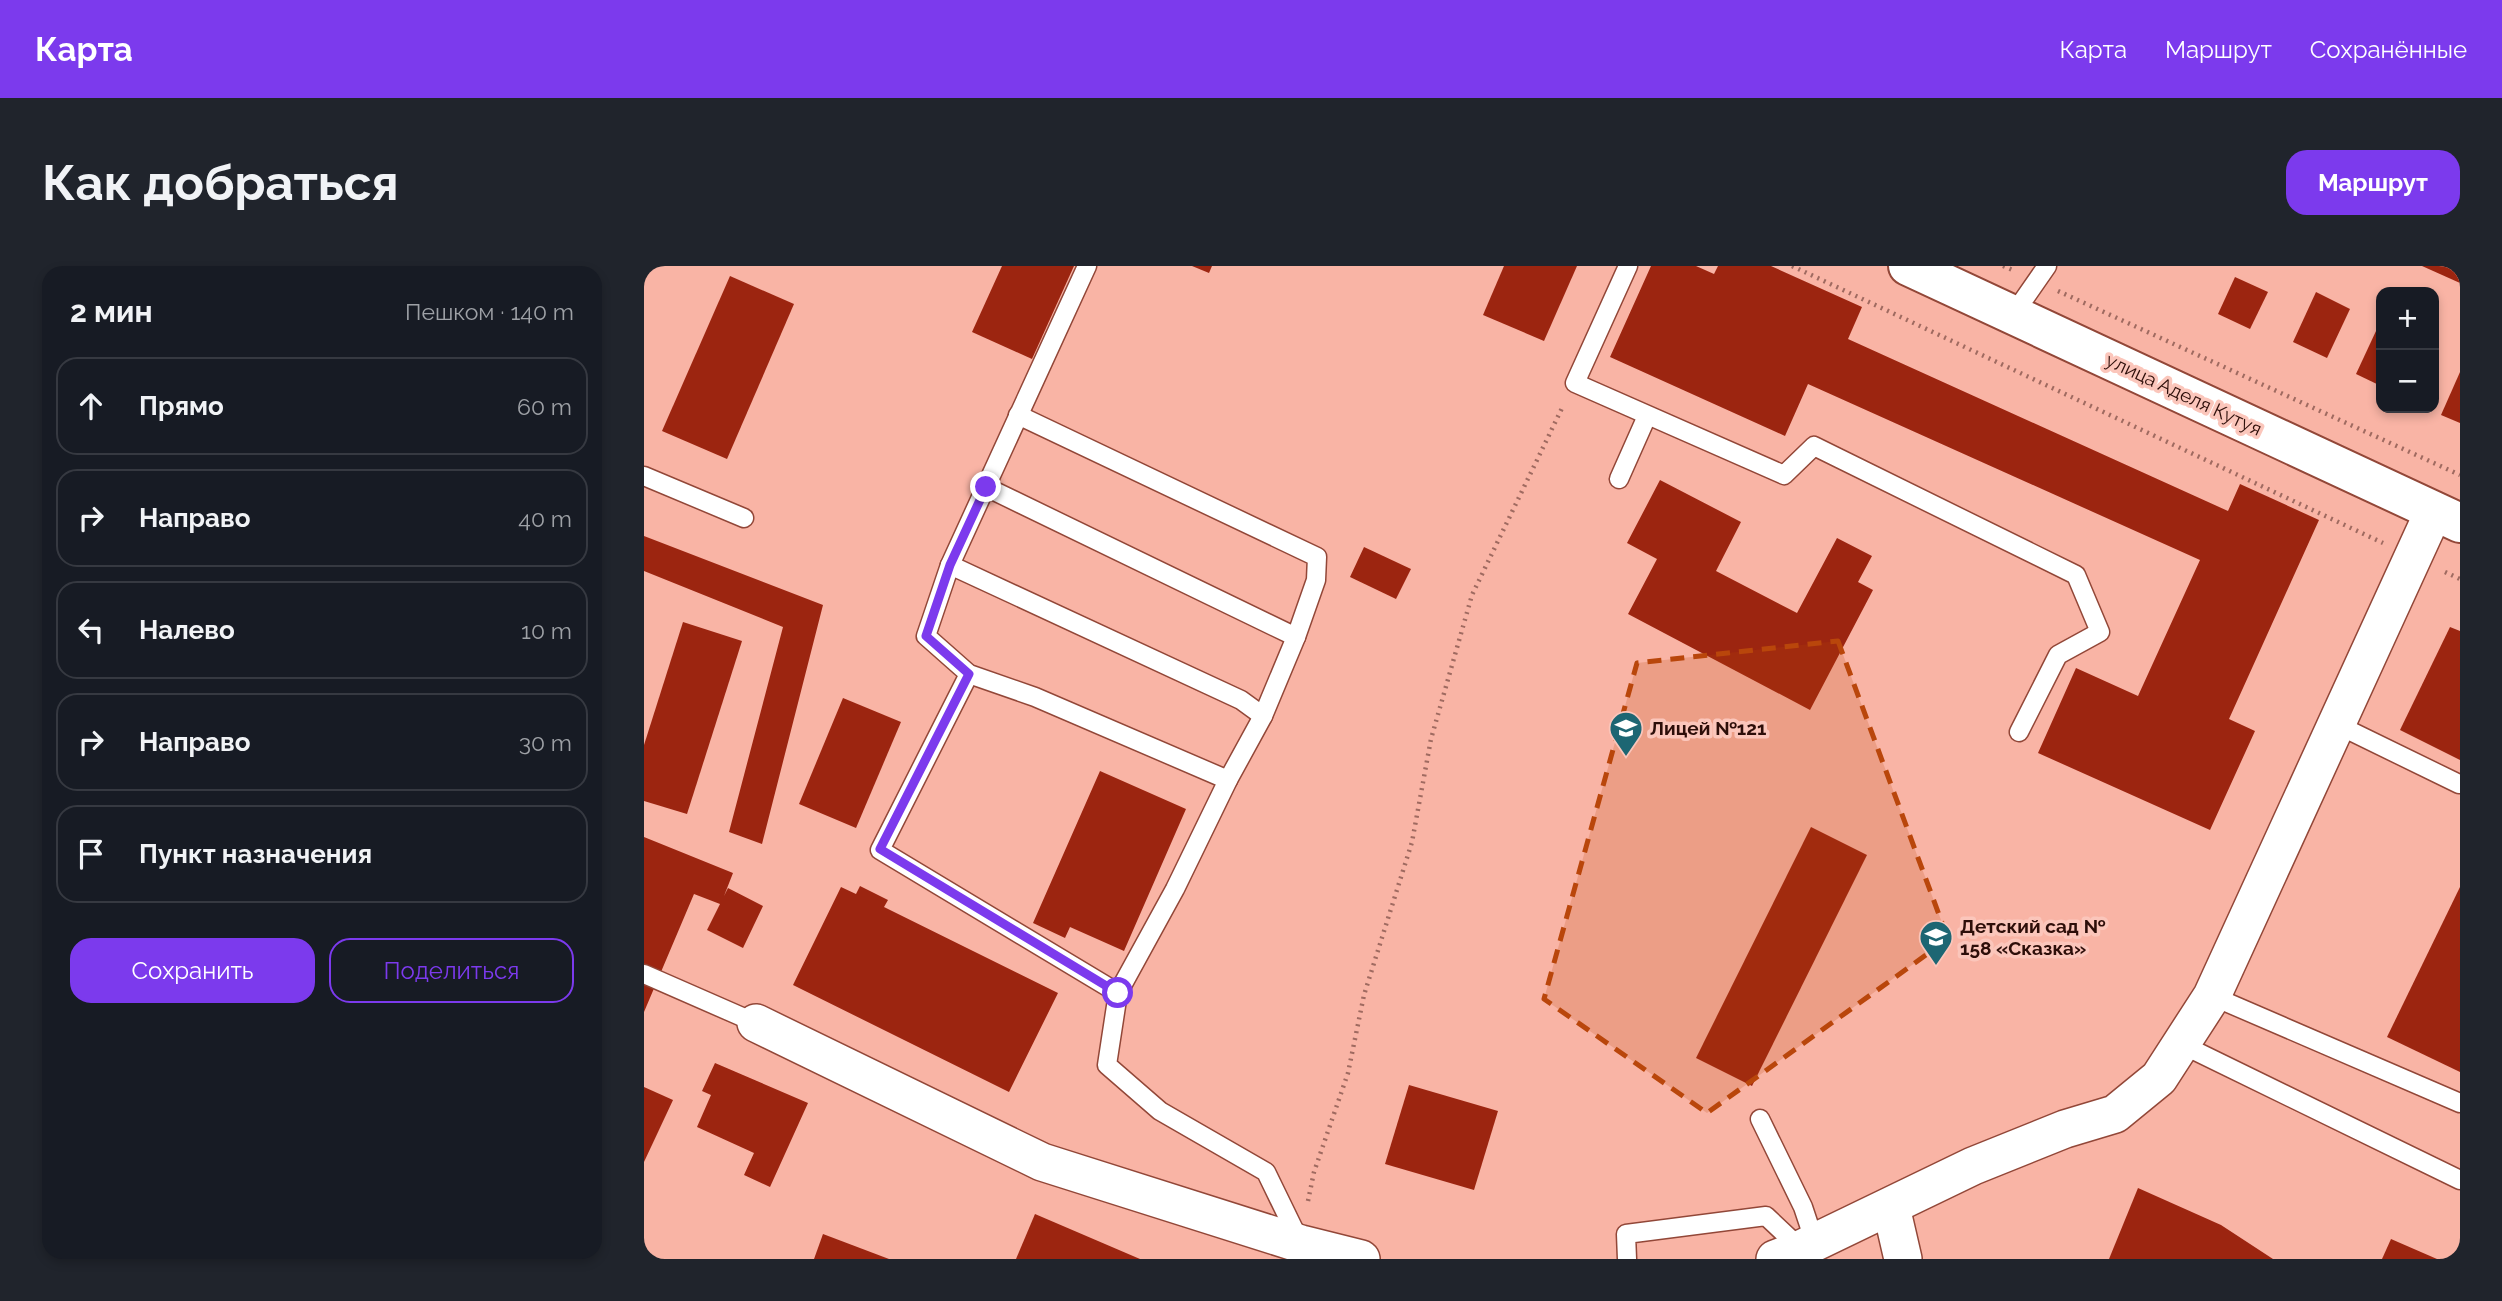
<!DOCTYPE html>
<html lang="ru">
<meta charset="utf-8">
<style>
:root{--surface:#171b24;--page:#20242c;--text:#f1f3f6;--muted:#9ea1a6;--line:#363941;--accent:#7c3aed}
body{margin:0;font-family:Raleway,sans-serif;background:var(--page);color:var(--text)}
.controls{position:absolute;right:21px;top:21px;display:grid;overflow:hidden;border-radius:14px;box-shadow:0 4px 10px #0003}
.controls button{width:63px;height:63px;display:grid;place-items:center;padding:0;border:0;border-bottom:2px solid var(--line);background:var(--surface);color:var(--text);font:35px sans-serif}
.stop{position:absolute;width:21px;height:21px;margin:-16px;border:5px solid #7c3aed;border-radius:50%;background:#fff}
.stop.end{background:#7c3aed;border-color:#fff;box-shadow:0 2px 7px #0008}
.list{margin:0;padding:0;list-style:none}
h2{display:flex;justify-content:space-between;align-items:center;height:91px;margin:0;padding:0 28px;font-size:30px}
h2 small{font-size:23px;font-weight:400;color:var(--muted)}
.list li{display:grid;grid-template-columns:46px 1fr auto;gap:21px;align-items:center;box-sizing:border-box;height:98px;margin:0 14px 14px;padding:0 14px;border:2px solid var(--line);border-radius:21px}
.list b{display:block;font-size:26px;white-space:nowrap}
.list em{font-size:23px;font-style:normal;color:var(--muted)}
.actions{display:flex;gap:14px;padding:21px 28px}
.actions a{flex:1;padding:16px 0;border:2px solid var(--accent);border-radius:21px;text-align:center;font-size:24px;color:var(--accent)}
.actions .main{background:var(--accent);color:#fff}
.icon{flex:none;width:38px;height:38px;fill:none;stroke:currentColor;stroke-width:2;stroke-linecap:round;stroke-linejoin:round}
.map{position:relative;flex:none;width:1816px;height:993px;overflow:hidden;border-radius:21px}
header{display:flex;align-items:center;gap:42px;box-sizing:border-box;height:98px;padding:0 35px;background:var(--accent);color:#fff}
header strong{font-size:33px}
nav{display:flex;gap:38px;margin-inline-start:auto;font-size:24px}
.intro{display:flex;align-items:center;justify-content:space-between;box-sizing:border-box;height:168px;padding:0 42px}
h1{margin:0;font-size:49px}
.button{padding:18px 32px;border-radius:21px;background:var(--accent);color:#fff;font-size:24px;font-weight:700}
main{display:flex;gap:42px;padding:0 42px}
aside{flex:1;background:var(--surface);border-radius:21px;box-shadow:0 4px 10px #0003}
.map>svg:first-child{display:block}
</style>
<header>
<strong>Карта</strong>
<nav><a>Карта</a><a>Маршрут</a><a>Сохранённые</a></nav>
</header>
<div class="intro"><h1>Как добраться</h1><a class="button">Маршрут</a></div>
<main>
<aside>
<h2>2 мин<small>Пешком · 140 m</small></h2>
<ul class="list">
<li><svg class="icon" aria-label="ahead" viewBox="0 0 24 24"><path d="M12 20V5M6 11l6-6 6 6"/></svg><div><b>Прямо</b></div><em>60 m</em></li>
<li><svg class="icon" aria-label="right" viewBox="0 0 24 24"><path d="M7 20v-9h11M14 6l5 5-5 5"/></svg><div><b>Направо</b></div><em>40 m</em></li>
<li><svg class="icon" aria-label="left" viewBox="0 0 24 24"><path d="M17 20v-9H6M10 6l-5 5 5 5"/></svg><div><b>Налево</b></div><em>10 m</em></li>
<li><svg class="icon" aria-label="right" viewBox="0 0 24 24"><path d="M7 20v-9h11M14 6l5 5-5 5"/></svg><div><b>Направо</b></div><em>30 m</em></li>
<li><svg class="icon" aria-label="arrive" viewBox="0 0 24 24"><path d="M6 21V4h12l-3 4 3 4H6"/></svg><div><b>Пункт назначения</b></div></li>
</ul>
<div class="actions"><a class="main">Сохранить</a><a>Поделиться</a></div>
</aside>
<div class="map">
<svg width="1816" height="993" viewBox="0 0 1816 993">
<rect width="100%" height="100%" fill="#f9b4a5"/>
<g fill="#9c2510">
<polygon points="358,0 430,0 388,93 328,66"/>
<polygon points="548,0 568,0 565,7"/>
<polygon points="860,0 933,0 900,75 839,49"/>
<polygon points="1007,0 1052,0 1070,8 1074,0 1127,0 1218,41 1204,73 1584,245 1596,218 1675,254 1585,453 1611,465 1566,564 1394,487 1432,402 1494,430 1556,294 1164,118 1141,170 966,91"/>
<polygon points="1778,0 1816,0 1816,17"/>
<polygon points="86,10 150,38 83,193 18,165"/>
<polygon points="1591,11 1624,26 1606,63 1574,48"/>
<polygon points="1672,26 1706,43 1683,92 1649,76"/>
<polygon points="1732,65 1737,67 1737,120 1712,108"/>
<polygon points="1816,106 1816,157 1797,149"/>
<polygon points="1016,214 1097,256 1072,305 1153,347 1193,272 1228,290 1214,316 1229,324 1166,444 984,348 1013,293 983,277"/>
<polygon points="0,270 179,339 118,578 85,566 139,361 0,305"/>
<polygon points="720,281 767,303 752,333 706,311"/>
<polygon points="39,356 98,375 43,548 0,535 0,479"/>
<polygon points="1806,361 1816,365 1816,494 1756,464"/>
<polygon points="199,432 257,456 212,562 155,538"/>
<polygon points="456,505 542,543 480,685 426,661 421,672 389,657"/>
<polygon points="1167,561 1223,589 1108,820 1052,792"/>
<polygon points="0,571 89,607 80,630 84,622 119,640 99,682 63,664 76,638 50,628 0,746"/>
<polygon points="216,620 244,634 240,641 414,727 365,826 149,719 197,621 212,628"/>
<polygon points="1816,621 1816,806 1743,771"/>
<polygon points="71,797 164,837 126,921 100,909 110,887 53,861 67,829 58,825"/>
<polygon points="765,819 854,845 830,924 741,898"/>
<polygon points="0,821 29,834 0,896"/>
<polygon points="1494,922 1577,959 1629,993 1465,993"/>
<polygon points="391,948 496,993 372,993"/>
<polygon points="179,968 245,993 170,993"/>
<polygon points="1747,973 1793,993 1738,993"/>
</g>
<g fill="none" stroke-linecap="round" stroke-linejoin="round">
<defs>
<g id="lane">
<polyline points="443,0 306,299 282,370 325,408 391,431 584,514"/>
<polyline points="984,0 931,117 1140,209 1170,180 1432,309 1456,366 1414,389 1375,466"/>
<polyline points="1369,49 1403,0"/>
<polyline points="0,210 100,252"/>
<polyline points="975,213 1003,150"/>
<polyline points="342,221 652,371"/>
<polyline points="306,299 597,434 619,450"/>
<polyline points="325,408 236,584 474,727 531,623 584,514 619,450 652,371 672,314 673,291 374,149"/>
<polyline points="1692,458 1815,518"/>
<polyline points="0,708 112,757"/>
<polyline points="474,727 463,799 516,845 622,906 656,976"/>
<polyline points="1568,730 1816,837"/>
<polyline points="1537,778 1816,914"/>
<polyline points="1116,853 1159,941 1171,977"/>
<polyline points="983,993 982,968 1122,950 1157,983"/>
</g>
<g id="street">
<polyline points="112,757 398,896 657,978 717,993"/>
<polyline points="1247,941 1259,993"/>
<polyline points="1131,993 1157,983 1329,900 1421,863 1471,848 1515,812 1568,730 1790,245"/>
</g>
<polyline id="secondary" points="1264,0 1816,257"/>
</defs>
<use href="#lane" stroke="#924738" stroke-width="21"/>
<use href="#street" stroke="#924738" stroke-width="40"/>
<use href="#secondary" stroke="#924738" stroke-width="42"/>
<g stroke="#9f6a60" stroke-width="4.5" stroke-dasharray="2 5" stroke-linecap="butt">
<polyline points="1148,0 1739,277"/>
<polyline points="1359,0 1371,5"/>
<polyline points="1414,25 1816,209"/>
<polyline points="1801,306 1816,313"/>
<polyline points="664,935 670,906 704,807 720,729 768,576 787,473 828,329 919,140"/>
</g>
<use href="#lane" stroke="#fff" stroke-width="18"/>
<use href="#street" stroke="#fff" stroke-width="37"/>
<use href="#secondary" stroke="#fff" stroke-width="38"/>
</g>
<g fill="none" stroke-linecap="round" stroke-linejoin="round">
<polyline stroke="#7c3aed" stroke-width="9" points="342,221 306,299 282,370 325,408 236,583 474,727"/>
</g>
<path fill="#b9460b" fill-opacity="0.2" stroke="#b9460b" stroke-width="5" stroke-dasharray="14 9" stroke-linejoin="round" d="M 1194,375 L 1304,673 L 1063,847 L 900,733 L 993,397 Z"/>
<defs>
<symbol id="school-pin" viewBox="-11 -11 22 30"><path d="M0 17L-7.5 6A9.5 9.5 0 1 1 7.5 6Z" fill="#1d6673" stroke="#fbc6bb"/><path d="M0-5L7-2L0 1L-7-2ZM-4 1L0 2.5L4 1V4Q0 6-4 4Z" fill="#fff"/></symbol>
</defs>
<g fill-rule="evenodd">
<use href="#school-pin" x="963" y="443" width="38" height="52"/>
<use href="#school-pin" x="1273" y="652" width="38" height="52"/>
</g>
<g text-anchor="middle" stroke-width="7" stroke-linejoin="round" paint-order="stroke">
<g font-size="19" fill="#2d0e09" stroke="#fbc6bb">
<text transform="translate(1540 128) rotate(25)" y="7">улица Аделя Кутуя</text>
</g>
<g font-size="19" font-weight="bold" fill="#2d0e09" stroke="#fbc6bb" text-anchor="start">
<text x="1006" y="469">Лицей №121</text>
<text x="1316" y="667">Детский сад №<tspan x="1316" dy="22">158 «Сказка»</tspan></text>
</g>
</g>
</svg>
<div class="controls">
<button>+</button>
<button>−</button>
</div>
<div class="stop" style="left:474px;top:727px"></div>
<div class="stop end" style="left:342px;top:221px"></div>
</div>
</main>
